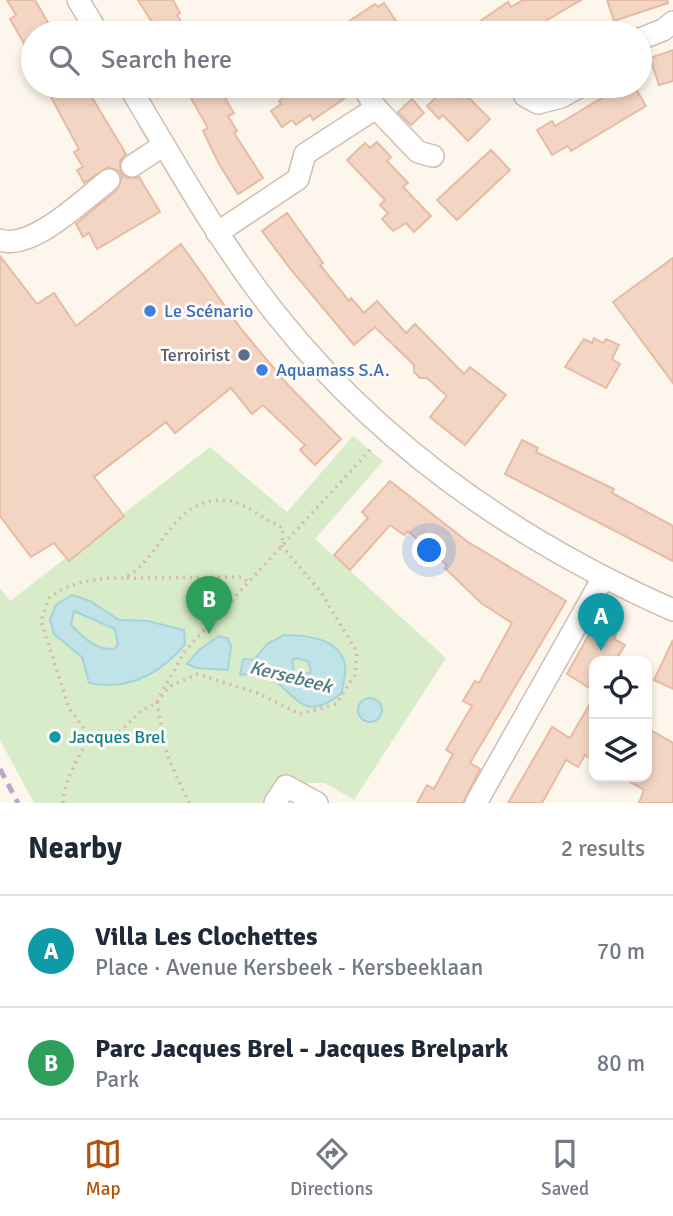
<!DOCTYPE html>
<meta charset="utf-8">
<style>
:root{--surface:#fff;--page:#f6f6f7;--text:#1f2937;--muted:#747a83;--line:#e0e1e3;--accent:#b45309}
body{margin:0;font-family:Signika,sans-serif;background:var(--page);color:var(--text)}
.controls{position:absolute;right:21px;bottom:21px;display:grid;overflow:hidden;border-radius:14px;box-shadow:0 4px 10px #0003}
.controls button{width:63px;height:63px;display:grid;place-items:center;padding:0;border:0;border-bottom:2px solid var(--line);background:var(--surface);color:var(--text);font:35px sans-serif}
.you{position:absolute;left:430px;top:551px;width:24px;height:24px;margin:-18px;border:5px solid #fff;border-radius:50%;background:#1a73e8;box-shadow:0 0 0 10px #1a73e833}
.badge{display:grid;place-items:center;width:46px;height:46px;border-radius:50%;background:var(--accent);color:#fff;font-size:23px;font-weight:700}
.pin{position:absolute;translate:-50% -58px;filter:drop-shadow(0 2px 4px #0008)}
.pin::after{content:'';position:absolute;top:37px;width:24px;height:21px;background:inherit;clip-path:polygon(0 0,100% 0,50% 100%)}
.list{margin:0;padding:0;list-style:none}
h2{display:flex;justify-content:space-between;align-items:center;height:91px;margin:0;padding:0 28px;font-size:30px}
h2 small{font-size:23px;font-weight:400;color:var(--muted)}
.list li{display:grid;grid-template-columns:46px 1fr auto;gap:21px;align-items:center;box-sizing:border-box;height:112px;padding:0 28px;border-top:2px solid var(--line)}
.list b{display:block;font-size:26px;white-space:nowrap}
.list p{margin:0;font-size:23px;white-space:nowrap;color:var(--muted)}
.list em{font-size:23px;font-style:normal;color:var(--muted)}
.icon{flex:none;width:38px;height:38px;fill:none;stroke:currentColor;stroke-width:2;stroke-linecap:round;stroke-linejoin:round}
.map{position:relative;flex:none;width:673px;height:803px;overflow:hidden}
.search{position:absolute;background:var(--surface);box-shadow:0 4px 10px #0003;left:21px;right:21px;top:21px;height:77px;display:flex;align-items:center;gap:18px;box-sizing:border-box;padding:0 24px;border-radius:38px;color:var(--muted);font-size:26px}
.sheet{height:315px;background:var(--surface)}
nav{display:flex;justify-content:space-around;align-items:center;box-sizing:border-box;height:98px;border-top:2px solid var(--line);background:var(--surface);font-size:19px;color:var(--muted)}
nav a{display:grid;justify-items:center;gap:4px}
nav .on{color:var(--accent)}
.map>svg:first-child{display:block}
</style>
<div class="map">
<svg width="673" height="803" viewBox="0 0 673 803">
<rect width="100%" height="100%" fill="#fdf6ec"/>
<polygon fill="#d8ecc9" points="353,436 383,461 315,539 446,658 354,800 325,783 285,783 271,803 34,803 0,740 0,588 10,601 210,447 287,512"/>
<g fill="#bfe3e8" stroke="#a5d3da" stroke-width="2" fill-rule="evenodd">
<path d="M 72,595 L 90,601 L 119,620 L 148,621 L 184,630 L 185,644 C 160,674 129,691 89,683 L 82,657 L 54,634 L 50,620 L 56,605 ZM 74,611 L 115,629 L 118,645 L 114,649 C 95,650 84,638 71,625 Z"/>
<path d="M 284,635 C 306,635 340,638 345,665 C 347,674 342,684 342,693 C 295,730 296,681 256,673 C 248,672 247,675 240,675 L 243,659 L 254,660 L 267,644 ZM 296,658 L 308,661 L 311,672 L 300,676 L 294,672 L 292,660 Z"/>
<polygon points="219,636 227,638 231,646 228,670 196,668 187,664 199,650"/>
<circle cx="370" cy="710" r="12"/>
</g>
<g fill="#f3d5c3" stroke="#e6bba3" stroke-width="2">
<polygon points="7,0 35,0 54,33 33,33 33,59 10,19 16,15"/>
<polygon points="138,0 173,0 180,13 177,15 188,33 159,33"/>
<polygon points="523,0 581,0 527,32 523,27 513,33 463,33 508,2 511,7"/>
<polygon points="607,0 667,0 668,3 614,21"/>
<polygon points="384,3 404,33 331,33 375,4 378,7"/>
<polygon points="673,50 673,81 659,85 650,58"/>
<polygon points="45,86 85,86 126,154 120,161 121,173 127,178 139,177 160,212 97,249 89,233 83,237 76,224 117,190 122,177 119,171 108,167 84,183 77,170 83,167 74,152 79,149"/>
<polygon points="184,86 249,86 225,98 234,113 228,116 237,131 234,133 263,178 238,194 219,164 203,131 208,128"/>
<polygon points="300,86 338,86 345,98 313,120 310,115 296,125 292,120 282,127 271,111 281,104 279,101"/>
<polygon points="448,86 461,98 465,94 490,119 468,141 443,115 439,119 427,106"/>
<polygon points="622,86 634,86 646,106 571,151 568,146 552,155 537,130 552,121 555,126"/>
<polygon points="412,99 424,113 411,125 398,112"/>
<polygon points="377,142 391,157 387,161 408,183 403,187 431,216 414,232 406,223 393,231 382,219 388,213 380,205 385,200 347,160 365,143 370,148"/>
<polygon points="491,150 510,170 457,220 437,200"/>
<polygon points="287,213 323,263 320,265 349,301 351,298 364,313 377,301 406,333 415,324 464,374 470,367 506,395 465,445 430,417 447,396 427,378 420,378 414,372 414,365 375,327 354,345 292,271 262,231"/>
<polygon points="181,244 241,329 288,385 341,439 315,465 300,450 305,445 263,405 252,414 231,388 175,433 166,422 94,477 124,516 69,561 54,543 31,557 0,516 0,256 37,304 54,293 76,326"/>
<polygon points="673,258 673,383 613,302"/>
<polygon points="594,338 603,343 606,339 619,345 612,359 620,364 606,388 565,367 584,339 592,343"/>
<polygon points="522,440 538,448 536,452 614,489 612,493 673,526 673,561 505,474"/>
<polygon points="390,481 468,542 566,601 470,763 480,769 463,803 417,803 427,785 434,789 453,754 446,750 472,706 463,701 475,681 479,683 512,623 481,603 445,568 447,565 408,531 404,535 390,525 350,570 334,555 368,518 362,512"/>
<polygon points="596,622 616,634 614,639 625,645 615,661 594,661 594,691 567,674"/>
<polygon points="673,640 673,689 654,680"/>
<polygon points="594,697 594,761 585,755 578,767 566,760 542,803 508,803 552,727 570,738"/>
<polygon points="647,728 673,743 673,803 639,803 644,790 622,777 647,777"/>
</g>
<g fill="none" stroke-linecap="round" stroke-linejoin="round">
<defs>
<g id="minor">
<polyline points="78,0 98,33"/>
<polyline points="576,33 586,33"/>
<polyline points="640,39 663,30 673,22"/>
<path d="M 129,86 C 175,163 219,242 275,313 C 380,446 519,542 673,610"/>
<polyline points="521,86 525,96 538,103 561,97 581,86"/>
<polyline points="376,108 418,152 433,156"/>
<polyline points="132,166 164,145"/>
<polyline points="217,233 298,179 305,154 376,108 365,90 372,86"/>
<path d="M 0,240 C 32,251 85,198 109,180"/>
<polyline points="275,803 286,786 317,803"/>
<polyline points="476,803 603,578"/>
</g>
</defs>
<use href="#minor" stroke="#d1beb0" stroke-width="24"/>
<g stroke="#d9b8a5" stroke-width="3.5" stroke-dasharray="2 5" stroke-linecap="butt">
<polyline points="419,86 421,86"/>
<polyline points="127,578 241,577 249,583"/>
<polyline points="160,695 185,651 372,448"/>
<polyline points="157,702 167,755 189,803"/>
<path d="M 63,803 C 64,782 78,755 91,738 L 69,708 L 41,621 L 49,598 C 67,584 87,580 110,578 C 114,578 121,579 126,577 C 163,556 174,493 230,501 C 246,504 266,521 283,528 L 282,546 L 321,592 L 357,652 L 355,675 L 336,704 L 300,714 L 257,693 L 198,674 L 170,686 L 156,703 L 141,711 L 107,744 L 91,738"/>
</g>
<use href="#minor" stroke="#fff" stroke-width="21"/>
<polyline stroke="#b9a8c9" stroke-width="5" stroke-dasharray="10 7" stroke-linecap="butt" points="0,769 18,803"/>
</g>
<g fill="#3f7fe0" stroke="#fffaf3" stroke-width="2.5">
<circle cx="150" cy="311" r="7"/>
<circle cx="262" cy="370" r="7"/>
</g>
<circle fill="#5c6f8a" stroke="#fffaf3" stroke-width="2.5" cx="244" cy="355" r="7"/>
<circle fill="#0f9aa8" stroke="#fffaf3" stroke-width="2.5" cx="55" cy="737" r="7"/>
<g text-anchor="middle" stroke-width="6" stroke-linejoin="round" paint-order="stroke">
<g font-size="18" fill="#366cbe" stroke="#fffaf3" text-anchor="start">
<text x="164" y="317">Le Scénario</text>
<text x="276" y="376">Aquamass S.A.</text>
</g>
<g font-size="18" fill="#4e5e75" stroke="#fffaf3" text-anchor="end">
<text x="230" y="361">Terroirist</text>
</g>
<g font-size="18" fill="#0d838f" stroke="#fffaf3" text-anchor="start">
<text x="69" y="743">Jacques Brel</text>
</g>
<g font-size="19" font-style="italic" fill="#437c86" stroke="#fffaf3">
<text transform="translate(291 676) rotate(14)" y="7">Kersebeek</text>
</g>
</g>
</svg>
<div class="controls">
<button><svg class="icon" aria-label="locate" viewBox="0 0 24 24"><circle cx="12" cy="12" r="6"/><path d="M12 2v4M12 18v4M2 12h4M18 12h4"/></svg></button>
<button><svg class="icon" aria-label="layers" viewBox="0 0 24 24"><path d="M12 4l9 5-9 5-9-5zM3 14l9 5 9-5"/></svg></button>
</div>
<div class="you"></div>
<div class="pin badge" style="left:601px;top:651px;background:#0f9aa8">A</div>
<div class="pin badge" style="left:209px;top:634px;background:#2e9e5b">B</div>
<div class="search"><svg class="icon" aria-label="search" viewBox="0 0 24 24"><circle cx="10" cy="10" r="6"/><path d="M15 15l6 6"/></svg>Search here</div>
</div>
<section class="sheet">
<h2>Nearby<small>2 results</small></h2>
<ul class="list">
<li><span class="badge" style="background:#0f9aa8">A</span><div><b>Villa Les Clochettes</b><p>Place · Avenue Kersbeek - Kersbeeklaan</p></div><em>70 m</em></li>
<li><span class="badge" style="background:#2e9e5b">B</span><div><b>Parc Jacques Brel - Jacques Brelpark</b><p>Park</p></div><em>80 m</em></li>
</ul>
</section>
<nav>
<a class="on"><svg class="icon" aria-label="map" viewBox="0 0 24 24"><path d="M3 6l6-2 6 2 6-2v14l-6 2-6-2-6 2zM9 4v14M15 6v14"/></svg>Map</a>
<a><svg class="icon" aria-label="directions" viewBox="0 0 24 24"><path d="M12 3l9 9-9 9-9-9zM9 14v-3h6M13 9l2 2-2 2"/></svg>Directions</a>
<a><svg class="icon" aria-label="saved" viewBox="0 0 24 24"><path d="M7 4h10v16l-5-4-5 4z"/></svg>Saved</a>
</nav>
